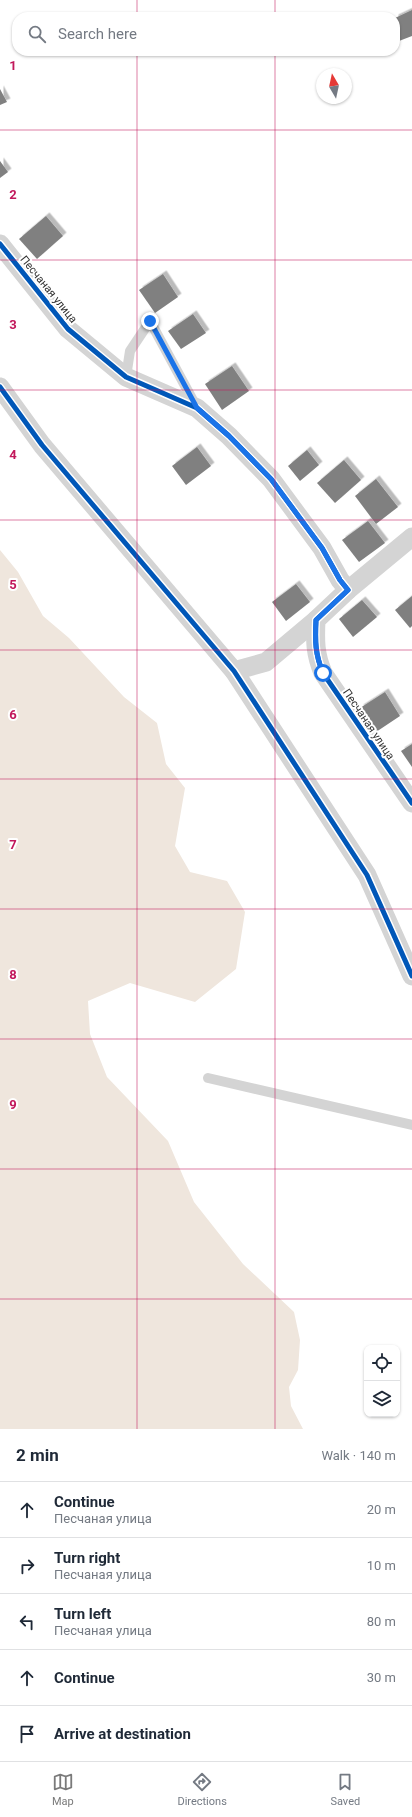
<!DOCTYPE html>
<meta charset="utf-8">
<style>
:root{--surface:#fff;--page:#f2f2f3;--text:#1f2937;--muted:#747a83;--line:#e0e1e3;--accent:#7a7a7a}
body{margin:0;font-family:Roboto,sans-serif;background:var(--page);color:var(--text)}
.controls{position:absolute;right:12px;bottom:12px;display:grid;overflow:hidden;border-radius:8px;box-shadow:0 1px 3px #0004}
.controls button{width:36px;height:36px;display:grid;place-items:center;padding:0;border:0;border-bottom:1px solid var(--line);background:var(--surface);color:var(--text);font:20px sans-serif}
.compass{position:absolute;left:316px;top:68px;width:36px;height:36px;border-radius:50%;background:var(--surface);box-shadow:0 1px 3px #0004;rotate:351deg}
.stop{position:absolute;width:12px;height:12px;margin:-9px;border:3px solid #1a73e8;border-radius:50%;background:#fff}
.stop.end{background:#1a73e8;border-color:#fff;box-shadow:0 1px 4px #0008}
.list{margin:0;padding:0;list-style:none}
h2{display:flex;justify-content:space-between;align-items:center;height:52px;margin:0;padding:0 16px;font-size:17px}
h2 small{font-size:13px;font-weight:400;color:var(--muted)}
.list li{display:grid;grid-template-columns:26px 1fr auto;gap:12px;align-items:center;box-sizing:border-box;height:56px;padding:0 16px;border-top:1px solid var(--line)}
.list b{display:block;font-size:15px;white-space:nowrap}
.list p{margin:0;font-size:13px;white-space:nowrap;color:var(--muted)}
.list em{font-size:13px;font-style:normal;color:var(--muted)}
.icon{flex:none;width:22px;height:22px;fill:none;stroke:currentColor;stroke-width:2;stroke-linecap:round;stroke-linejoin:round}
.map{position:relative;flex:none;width:412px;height:1429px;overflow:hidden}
.search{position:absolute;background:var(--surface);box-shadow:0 1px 3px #0004;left:12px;right:12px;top:12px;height:44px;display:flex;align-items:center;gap:10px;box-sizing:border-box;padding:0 14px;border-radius:16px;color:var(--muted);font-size:15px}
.sheet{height:332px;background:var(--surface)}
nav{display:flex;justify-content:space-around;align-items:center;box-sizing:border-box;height:56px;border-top:1px solid var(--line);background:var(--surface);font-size:11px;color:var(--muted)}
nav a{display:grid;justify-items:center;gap:2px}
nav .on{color:var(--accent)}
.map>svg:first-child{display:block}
</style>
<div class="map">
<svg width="412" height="1429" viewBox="0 0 412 1429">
<defs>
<filter id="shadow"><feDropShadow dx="3.5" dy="-3.5" stdDeviation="0" flood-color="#0004"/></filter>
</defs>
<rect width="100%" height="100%" fill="#fff"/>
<polygon fill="#efe6dd" points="0,550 18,572 43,616 69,638 124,697 157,723 166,764 185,788 175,846 190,872 227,881 245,912 236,969 195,1002 130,983 88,1001 90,1034 107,1077 168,1141 194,1202 243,1264 294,1312 300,1340 298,1370 289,1387 291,1406 303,1429 0,1429"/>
<g fill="#808080" filter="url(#shadow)">
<polygon points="412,10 412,36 399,41 395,33 395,18"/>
<polygon points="0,89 7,102 0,105"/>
<polygon points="0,161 8,172 0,178"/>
<polygon points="46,216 63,236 37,259 19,239"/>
<polygon points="163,274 178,297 155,313 139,290"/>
<polygon points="193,314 206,333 181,349 168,331"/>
<polygon points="232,366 249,391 222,410 205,384"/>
<polygon points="197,447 211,466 186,485 172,466"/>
<polygon points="307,450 319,465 300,481 288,466"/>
<polygon points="344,460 361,480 335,503 317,483"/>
<polygon points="376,479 398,507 376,524 355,496"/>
<polygon points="368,521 385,543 359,562 342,540"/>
<polygon points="296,584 310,602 286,621 272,602"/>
<polygon points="412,596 412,626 410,628 395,610"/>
<polygon points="362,600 377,617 353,637 339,619"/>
<polygon points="385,692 400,716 376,732 360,708"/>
<polygon points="412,744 412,767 401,751"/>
</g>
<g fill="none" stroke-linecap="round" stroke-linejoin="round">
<g stroke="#d4d4d4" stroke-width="10">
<polyline points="126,377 130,351 150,321 196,406"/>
<polyline points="208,1078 412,1125"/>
</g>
<g stroke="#d4d4d4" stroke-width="19">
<path d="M 0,244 L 68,329 L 126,377 L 197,408 L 229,436 L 271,479 L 322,548 L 340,580 L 348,590 L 316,620 C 315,641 315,654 323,673 L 412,803"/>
<polyline points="0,387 42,445 234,671 367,875 412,976"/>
<polyline points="348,590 412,537"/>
<polyline points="234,671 266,662 316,620"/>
</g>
<defs>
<g id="cycleway">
<path d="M 0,244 L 68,329 L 126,377 L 197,408 L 229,436 L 271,479 L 322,548 L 340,580 L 348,590 L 316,620 C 315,641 315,654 323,673 L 412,803"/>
<polyline points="0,387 42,445 234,671 367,875 412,976"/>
</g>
</defs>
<use href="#cycleway" stroke="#fff" stroke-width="8"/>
<use href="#cycleway" stroke="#0057b8" stroke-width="5"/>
</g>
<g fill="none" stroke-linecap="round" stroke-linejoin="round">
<path stroke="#1a73e8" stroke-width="5" d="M 150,321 L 197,408 L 229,436 L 271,479 L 322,548 L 340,580 L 348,590 L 316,620 C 315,641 315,654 323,673"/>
</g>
<path fill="none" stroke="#c2185b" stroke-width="1" stroke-opacity="0.55" d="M 137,0 L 137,17M 275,0 L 275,17M 137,51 L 137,1429M 275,51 L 275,1429M 0,130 L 412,130M 0,260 L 412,260M 0,390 L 412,390M 0,520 L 412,520M 0,650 L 412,650M 0,779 L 412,779M 0,909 L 412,909M 0,1039 L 412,1039M 0,1169 L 412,1169M 0,1299 L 412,1299"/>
<g text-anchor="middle" stroke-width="4" stroke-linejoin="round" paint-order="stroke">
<g font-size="11" fill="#323232" stroke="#fff">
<text transform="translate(49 289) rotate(51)" y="4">Песчаная улица</text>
<text transform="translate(369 724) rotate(56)" y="4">Песчаная улица</text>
</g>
</g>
<g font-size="13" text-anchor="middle" font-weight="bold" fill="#c2185b" stroke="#fff" stroke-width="4" stroke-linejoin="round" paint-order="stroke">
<text x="13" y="70">1</text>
<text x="13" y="199">2</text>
<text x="13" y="329">3</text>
<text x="13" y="459">4</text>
<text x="13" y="589">5</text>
<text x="13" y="719">6</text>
<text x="13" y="849">7</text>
<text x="13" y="979">8</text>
<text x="13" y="1109">9</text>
</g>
</svg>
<div class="controls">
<button><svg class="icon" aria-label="locate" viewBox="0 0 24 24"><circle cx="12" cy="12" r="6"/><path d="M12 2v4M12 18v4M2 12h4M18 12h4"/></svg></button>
<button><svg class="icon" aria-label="layers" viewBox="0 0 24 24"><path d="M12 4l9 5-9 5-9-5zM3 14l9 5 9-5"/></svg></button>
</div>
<svg class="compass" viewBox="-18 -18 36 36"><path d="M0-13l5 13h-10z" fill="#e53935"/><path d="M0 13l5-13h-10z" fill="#747a83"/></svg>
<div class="stop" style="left:323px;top:673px"></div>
<div class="stop end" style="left:150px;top:321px"></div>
<div class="search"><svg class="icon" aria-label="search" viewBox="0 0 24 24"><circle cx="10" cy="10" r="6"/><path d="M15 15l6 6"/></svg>Search here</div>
</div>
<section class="sheet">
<h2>2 min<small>Walk · 140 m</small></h2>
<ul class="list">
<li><svg class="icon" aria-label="ahead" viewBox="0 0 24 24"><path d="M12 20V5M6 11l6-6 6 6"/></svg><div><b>Continue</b><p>Песчаная улица</p></div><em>20 m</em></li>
<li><svg class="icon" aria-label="right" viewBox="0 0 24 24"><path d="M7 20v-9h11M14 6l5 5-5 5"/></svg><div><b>Turn right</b><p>Песчаная улица</p></div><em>10 m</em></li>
<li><svg class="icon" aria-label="left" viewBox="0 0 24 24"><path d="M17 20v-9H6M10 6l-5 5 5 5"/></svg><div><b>Turn left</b><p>Песчаная улица</p></div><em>80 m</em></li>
<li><svg class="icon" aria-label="ahead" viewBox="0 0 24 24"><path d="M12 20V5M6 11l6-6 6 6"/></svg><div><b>Continue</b></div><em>30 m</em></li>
<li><svg class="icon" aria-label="arrive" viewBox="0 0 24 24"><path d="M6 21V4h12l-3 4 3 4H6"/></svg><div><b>Arrive at destination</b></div></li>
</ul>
</section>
<nav>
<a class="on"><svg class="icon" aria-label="map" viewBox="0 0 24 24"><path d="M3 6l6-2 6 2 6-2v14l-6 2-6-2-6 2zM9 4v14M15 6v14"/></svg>Map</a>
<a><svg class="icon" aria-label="directions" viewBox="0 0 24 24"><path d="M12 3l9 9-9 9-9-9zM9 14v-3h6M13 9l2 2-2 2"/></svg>Directions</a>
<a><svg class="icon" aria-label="saved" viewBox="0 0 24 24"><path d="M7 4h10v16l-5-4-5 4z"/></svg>Saved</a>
</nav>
